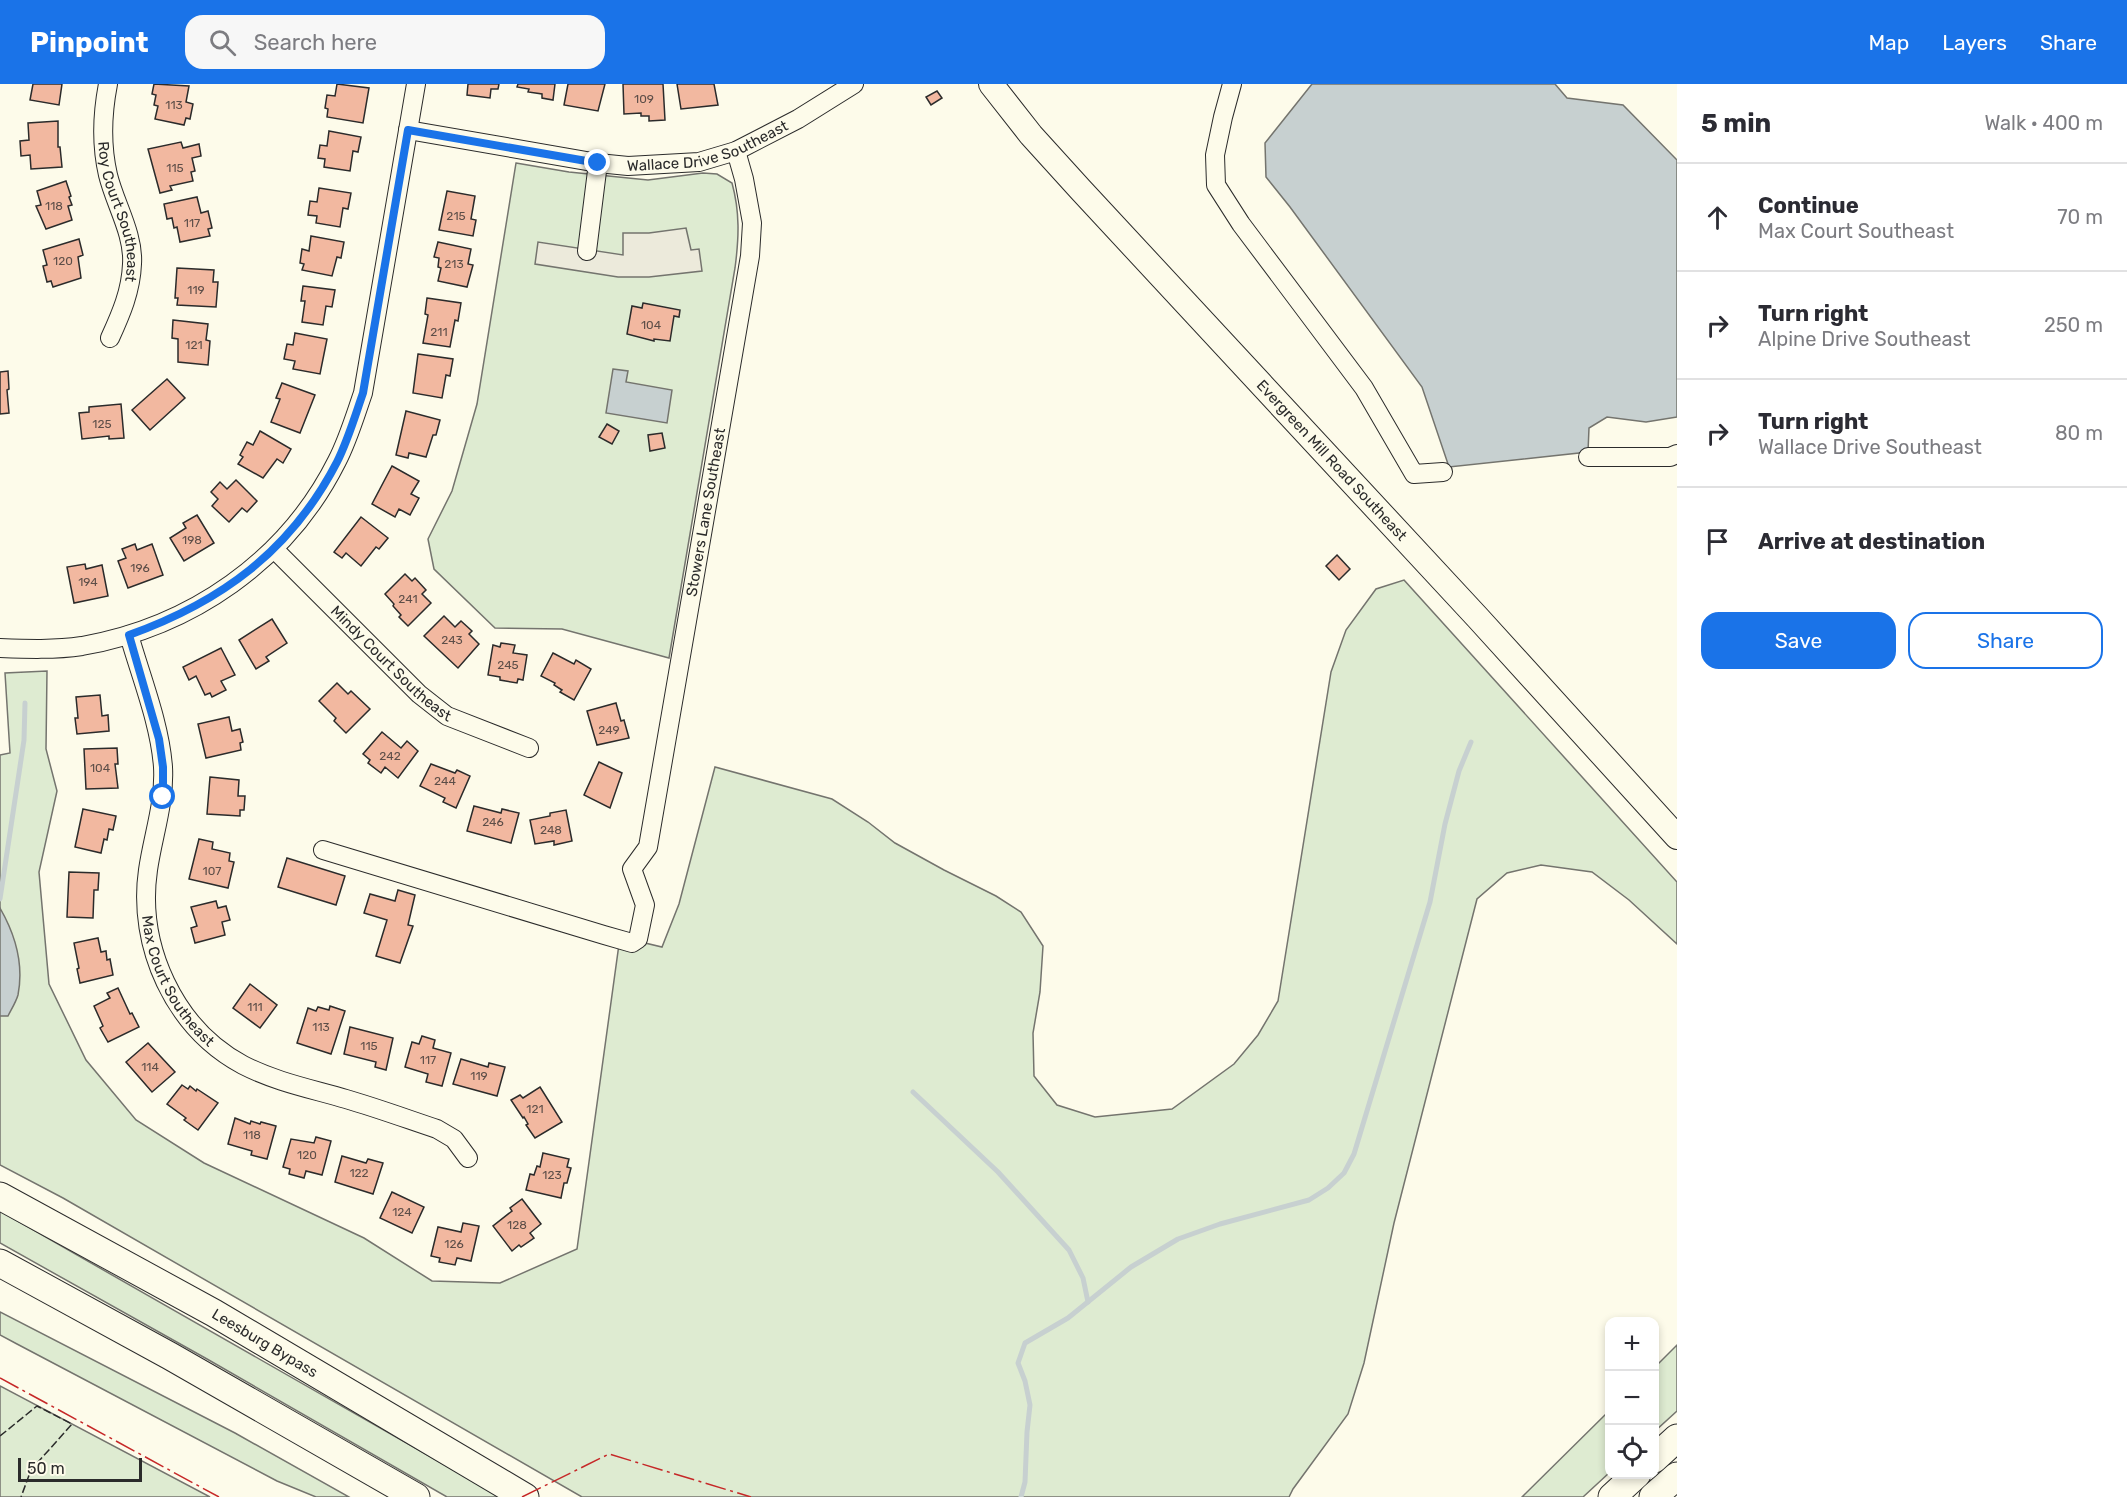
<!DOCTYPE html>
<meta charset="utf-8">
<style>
:root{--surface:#fff;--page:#f7f7f7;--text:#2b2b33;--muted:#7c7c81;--line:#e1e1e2;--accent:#1a73e8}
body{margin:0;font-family:Rubik,sans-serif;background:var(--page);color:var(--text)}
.controls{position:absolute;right:18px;bottom:18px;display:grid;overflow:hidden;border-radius:12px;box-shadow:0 3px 9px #0003}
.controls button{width:54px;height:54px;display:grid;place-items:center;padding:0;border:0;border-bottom:2px solid var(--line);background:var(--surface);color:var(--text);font:30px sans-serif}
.scale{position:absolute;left:18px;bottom:15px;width:124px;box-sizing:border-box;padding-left:6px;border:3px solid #2b2b2b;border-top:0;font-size:16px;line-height:21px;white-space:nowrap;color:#2b2b2b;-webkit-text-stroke:4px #fdfbea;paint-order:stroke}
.stop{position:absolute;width:18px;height:18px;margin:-14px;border:4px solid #1a73e8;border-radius:50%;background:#fff}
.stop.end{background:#1a73e8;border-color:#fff;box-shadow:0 2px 6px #0008}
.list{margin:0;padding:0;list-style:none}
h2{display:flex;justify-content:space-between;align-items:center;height:78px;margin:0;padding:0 24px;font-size:26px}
h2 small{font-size:20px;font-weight:400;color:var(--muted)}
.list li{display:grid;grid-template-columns:39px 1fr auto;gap:18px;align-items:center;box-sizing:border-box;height:108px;padding:0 24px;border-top:2px solid var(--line)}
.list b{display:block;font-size:22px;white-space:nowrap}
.list p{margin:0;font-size:20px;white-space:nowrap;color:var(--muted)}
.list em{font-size:20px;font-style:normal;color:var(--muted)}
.actions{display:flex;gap:12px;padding:18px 24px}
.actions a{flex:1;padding:14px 0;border:2px solid var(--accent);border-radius:18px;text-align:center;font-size:21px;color:var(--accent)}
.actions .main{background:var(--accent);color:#fff}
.icon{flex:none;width:33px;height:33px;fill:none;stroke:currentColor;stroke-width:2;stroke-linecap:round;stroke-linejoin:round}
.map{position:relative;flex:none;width:1677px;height:1413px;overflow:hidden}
header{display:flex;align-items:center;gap:36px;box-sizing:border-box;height:84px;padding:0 30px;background:var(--accent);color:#fff}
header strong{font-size:28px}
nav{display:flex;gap:33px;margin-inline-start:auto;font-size:21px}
.search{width:420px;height:54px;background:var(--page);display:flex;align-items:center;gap:15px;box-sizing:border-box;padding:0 21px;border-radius:18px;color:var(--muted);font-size:22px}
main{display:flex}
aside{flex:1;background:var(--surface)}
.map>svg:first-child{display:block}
</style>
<header>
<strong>Pinpoint</strong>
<div class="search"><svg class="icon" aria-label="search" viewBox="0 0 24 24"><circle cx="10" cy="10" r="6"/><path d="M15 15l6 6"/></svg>Search here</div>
<nav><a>Map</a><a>Layers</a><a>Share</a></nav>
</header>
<main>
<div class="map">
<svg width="1677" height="1413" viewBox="0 0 1677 1413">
<rect width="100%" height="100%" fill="#fdfbea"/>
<g fill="#deebd1" stroke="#74746e" stroke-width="1.5">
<path d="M 516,79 L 569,88 L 648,96 L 703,89 L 717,90 L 732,99 C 740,128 739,154 735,184 L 669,574 L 562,545 L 495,544 L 434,485 L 428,455 L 452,407 L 477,320 Z"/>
<polygon points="1404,496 1677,798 1677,860 1629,816 1592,788 1541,781 1507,789 1477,815 1394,1139 1364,1279 1348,1330 1293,1405 1289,1413 582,1413 63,1114 0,1081 0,671 10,669 5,589 47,587 46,665 57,707 39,788 49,900 86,976 136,1036 204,1079 364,1154 432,1197 500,1199 577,1165 620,853 662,863 679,820 715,683 832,715 868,738 895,759 944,786 996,812 1021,828 1043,862 1040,908 1033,949 1034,992 1057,1021 1095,1033 1172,1025 1234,980 1258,951 1278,917 1331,588 1346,546 1376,505"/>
<polygon points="0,1127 501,1413 447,1413 207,1275 0,1159"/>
<polygon points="0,1228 235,1349 349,1413 316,1413 277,1397 17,1260 0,1251"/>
<polygon points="1677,1261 1677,1327 1655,1347 1655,1283"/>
<polygon points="0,1302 210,1413 0,1413"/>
<polygon points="1609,1327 1609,1389 1583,1413 1522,1413"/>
</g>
<polygon fill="#eceadb" stroke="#74746e" stroke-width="1.5" points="686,144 691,166 699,165 702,187 649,193 618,193 535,180 538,158 623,171 623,149 649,149"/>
<g fill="#c7d0d0" stroke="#74746e" stroke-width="1.5">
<polygon points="1312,0 1555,0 1567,14 1623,21 1677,76 1677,333 1646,338 1607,333 1589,344 1588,368 1449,383 1422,303 1290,123 1266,93 1265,59"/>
<polygon points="613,285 628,287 626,298 672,306 667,339 606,329"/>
<path d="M 0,824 C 15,850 24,880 18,911 C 16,918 11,926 8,932 L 0,932 Z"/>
</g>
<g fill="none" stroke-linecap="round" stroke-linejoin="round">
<g stroke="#c7d0d0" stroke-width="5">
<polyline points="0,815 24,656 25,619"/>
<polyline points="913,1008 998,1088 1069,1166 1083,1194 1088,1218"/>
<polyline points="1021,1413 1025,1398 1027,1348 1030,1321 1025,1297 1018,1279 1025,1259 1068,1234 1131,1183 1178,1155 1220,1140 1309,1116 1328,1104 1344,1089 1354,1070 1430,818 1445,740 1459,687 1471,658"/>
</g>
</g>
<g fill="#f2b8a0" stroke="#2b2b2b" stroke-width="1.5">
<polygon points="33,0 62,0 59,21 30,16"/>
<polygon points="154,0 189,2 186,18 193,20 190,35 186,34 184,41 155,35 158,22 154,21 156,11 152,10"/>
<polygon points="337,0 369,4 363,39 327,33 328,25 325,24 327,11 335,12"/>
<polygon points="468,0 499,0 498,5 491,5 490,14 467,11"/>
<polygon points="518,0 555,0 553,16 542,14 542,10 528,8 529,5 517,3"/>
<polygon points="568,0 605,0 598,27 564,21"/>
<polygon points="623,0 663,0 665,36 649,37 649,32 641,32 641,29 624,30"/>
<polygon points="677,0 714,0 718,21 681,25"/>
<polygon points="937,7 942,14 931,21 926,13"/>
<polygon points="58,37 58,63 60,63 62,83 31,85 30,71 21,72 20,57 29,56 28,39"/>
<polygon points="329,47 361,53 358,68 353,67 350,87 324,83 325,75 318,74 320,61 327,62"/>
<polygon points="181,58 183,64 199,60 201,72 192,74 195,87 191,88 193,97 170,102 172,106 160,109 148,65"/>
<polygon points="66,97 71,112 69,113 72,121 68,122 72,136 46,145 36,122 41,121 37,107"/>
<polygon points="319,104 351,109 348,125 343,124 340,143 316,139 317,132 308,131 310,117 317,118"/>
<polygon points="447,107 475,112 471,135 476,136 473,152 439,146"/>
<polygon points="197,113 201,129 208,127 212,144 208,145 210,152 180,158 177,143 174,144 172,134 167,135 164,120"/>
<polygon points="311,152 344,158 341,174 337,173 332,192 302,186 304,180 300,179 302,165 309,167"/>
<polygon points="79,155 83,171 78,173 81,194 53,203 51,197 47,198 43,182 47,181 43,166"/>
<polygon points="438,158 471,165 468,180 473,181 467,203 438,197 441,184 438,183 439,174 434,173"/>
<polygon points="177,184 214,186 213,198 218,198 216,223 177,221 178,214 175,214"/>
<polygon points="303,202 335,206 332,223 326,222 323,241 302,238 305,217 301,217"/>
<polygon points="427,214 461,219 458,237 455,236 450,263 423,259 428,231 425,230"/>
<polygon points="643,219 680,226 679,233 674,232 670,257 654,255 654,257 627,250 632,222 642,224"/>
<polygon points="173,236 208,240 206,256 210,257 208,281 178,278 178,255 172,254"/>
<polygon points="295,249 327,255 320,290 293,285 295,277 284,275 287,260 293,261"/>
<polygon points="418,270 453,275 450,292 446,291 442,314 413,309"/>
<polygon points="8,287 9,305 7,306 9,329 0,330 0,288"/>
<polygon points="167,295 185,314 150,346 132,326"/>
<polygon points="282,299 315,311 300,349 271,338 280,315 276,314"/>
<polygon points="121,320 124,354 109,355 109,352 82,355 79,329 89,328 89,323"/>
<polygon points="406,327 440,336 436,351 433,351 426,373 409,369 408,374 396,371"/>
<polygon points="607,340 619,347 612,360 599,353"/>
<polygon points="260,347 291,365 283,379 277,375 263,394 238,380 243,373 240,371 247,358 253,361"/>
<polygon points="662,349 665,364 650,367 648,351"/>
<polygon points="392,382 419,397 411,410 419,414 410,431 399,425 395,433 372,420"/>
<polygon points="236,396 257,417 247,428 242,424 229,438 212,422 218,415 211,408 220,398 227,405"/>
<polygon points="197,431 214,459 184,477 170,454 186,444 183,439"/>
<polygon points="361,433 388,454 379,465 376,463 361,482 346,469 342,474 334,468"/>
<polygon points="135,460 137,466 152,460 163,491 128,504 118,477 126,474 122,465"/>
<polygon points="1337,471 1350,485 1339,496 1326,482"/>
<polygon points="85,480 86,485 102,481 108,512 74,519 67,483"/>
<polygon points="405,490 412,497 415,494 426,506 422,510 431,519 408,542 399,533 401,531 393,522 394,520 385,510"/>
<polygon points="444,532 455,543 461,537 472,547 469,550 479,560 458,584 424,552"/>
<polygon points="272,535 287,559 266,573 269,577 256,585 239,556"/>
<polygon points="501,559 515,561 513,569 527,571 523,596 518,595 517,599 500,596 500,593 488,591 493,561 500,563"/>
<polygon points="221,564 235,591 221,597 226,606 212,613 210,609 205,611 196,592 189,596 183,583"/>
<polygon points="553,569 574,580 576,576 591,585 574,616 560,608 562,606 554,601 555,599 541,592"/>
<polygon points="337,599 348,610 351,607 370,625 346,649 334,637 336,634 319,617"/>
<polygon points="100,611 102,632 108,631 109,647 77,650 75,634 78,634 76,613"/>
<polygon points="616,619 621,637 624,636 629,654 597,661 587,627"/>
<polygon points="229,633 232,647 240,645 243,658 240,659 241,666 206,674 198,640"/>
<polygon points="382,648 401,664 407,657 418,667 398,694 385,683 381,689 368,679 370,676 363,670"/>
<polygon points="117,664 118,680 115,680 118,704 86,705 84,665"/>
<polygon points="599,678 622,689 610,724 584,711"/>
<polygon points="431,680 455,689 457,686 470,692 456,724 443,718 445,714 420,702"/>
<polygon points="210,693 239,696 238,712 245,712 244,726 240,726 240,732 207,730"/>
<polygon points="474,722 501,729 502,725 519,729 511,759 467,747"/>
<polygon points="83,725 116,732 113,746 109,745 107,756 104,755 101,769 75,763"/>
<polygon points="566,726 572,757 554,761 554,757 535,760 530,736 550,732 550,729"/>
<polygon points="199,755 213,758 212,765 230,769 229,777 234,778 228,804 189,795"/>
<polygon points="287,774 345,792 336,821 278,803"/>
<polygon points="69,788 99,789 98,806 94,806 93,834 67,833"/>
<polygon points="398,806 415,811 408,841 413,842 400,879 376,872 387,836 364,829 370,810 395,817"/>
<polygon points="216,817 218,824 226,822 230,836 222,838 225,851 195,859 191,844 197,842 191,823"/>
<polygon points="98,854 101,868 106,867 107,876 110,875 113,891 80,899 77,885 79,884 74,859"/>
<polygon points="250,900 277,921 260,944 233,924"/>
<polygon points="118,904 130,930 132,929 139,943 108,958 100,944 103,942 94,922 110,914 107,909"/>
<polygon points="330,922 345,927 331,970 297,959 308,924 316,927 318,923 329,926"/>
<polygon points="350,943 393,954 386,986 375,983 376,978 344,970"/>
<polygon points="422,952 435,956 433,964 451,969 442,1002 426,998 428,990 405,983 412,958 419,960"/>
<polygon points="148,959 175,988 152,1008 126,978"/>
<polygon points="461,975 488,983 489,979 505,983 497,1012 453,1000"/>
<polygon points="182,1001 188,1005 190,1002 196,1007 197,1005 218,1019 198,1046 184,1036 186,1034 167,1020"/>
<polygon points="540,1003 562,1038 535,1054 526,1041 528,1040 524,1033 523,1034 511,1016 520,1011 523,1014"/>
<polygon points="235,1034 250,1040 251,1037 260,1040 261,1038 276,1042 267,1075 251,1071 252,1067 228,1060"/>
<polygon points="316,1053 331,1057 322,1091 306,1087 304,1094 289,1090 290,1085 283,1083 291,1055 314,1059"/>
<polygon points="543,1069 569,1075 567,1083 571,1084 567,1099 564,1099 561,1114 526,1106 530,1090 534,1091 537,1082 540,1083"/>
<polygon points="342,1072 366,1079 368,1075 383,1079 373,1110 335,1098"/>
<polygon points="392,1108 424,1123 412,1149 380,1134"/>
<polygon points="522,1115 541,1140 530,1149 534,1154 521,1163 519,1161 512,1167 493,1142 512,1127 510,1124"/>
<polygon points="463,1139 479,1142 471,1177 457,1174 455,1181 439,1178 440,1174 431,1172 438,1143 461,1148"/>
</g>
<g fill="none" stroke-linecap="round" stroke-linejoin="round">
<defs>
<g id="minor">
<path id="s1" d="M 108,0 C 102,31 101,61 108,91 C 115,120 134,150 132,180 C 131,207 121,230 110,254"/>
<polyline points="1232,0 1223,33 1215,71 1216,101 1241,140 1364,304 1414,390 1443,388"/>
<path id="s2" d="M 408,46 L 598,79 L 628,82 L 699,78 L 736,67 L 798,35 L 854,0"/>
<polyline points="587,167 598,79"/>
<polyline points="1588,373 1670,373 1677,370"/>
<path id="s3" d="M 274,465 L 419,610 L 447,632 L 529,664"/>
<path id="s4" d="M 129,551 C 141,593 160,640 163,683 C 165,719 153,751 148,786 C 137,862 174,944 243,981 C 276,998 312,1005 346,1015 C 377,1024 407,1035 437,1045 L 454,1055 L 468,1074"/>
<path d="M 0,564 C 27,565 55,566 82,562 C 191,543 287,477 337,377 C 348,356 355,332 363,309 L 416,0"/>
<path id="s5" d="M 323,766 L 604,851 L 632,859 L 638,855 L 645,821 L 632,785 L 648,763 L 750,172 L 752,139 L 744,95 L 736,67"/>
</g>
<g id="major">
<path id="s6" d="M 991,0 L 1031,51 L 1080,105 L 1478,534 L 1677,753"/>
</g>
<g id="highway">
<path id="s7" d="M 0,1112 L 214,1229 L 525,1413"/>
<polyline points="0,1179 170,1272 416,1413"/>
<polyline points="1654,1375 1677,1354"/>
<polyline points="1612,1413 1637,1390"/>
<polyline points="1653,1413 1677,1392"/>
</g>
</defs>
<use href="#minor" stroke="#2b2b2b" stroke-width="20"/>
<use href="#major" stroke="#2b2b2b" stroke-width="26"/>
<use href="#highway" stroke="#2b2b2b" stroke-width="29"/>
<use href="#minor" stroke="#fdfbea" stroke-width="18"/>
<use href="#major" stroke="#fdfbea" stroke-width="24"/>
<use href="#highway" stroke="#fdfbea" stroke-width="27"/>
<polyline stroke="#2b2b2b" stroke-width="1.5" stroke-dasharray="8 3" stroke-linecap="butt" points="0,1352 37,1322 72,1340 31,1386 21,1413"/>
<g stroke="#c62828" stroke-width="1.5" stroke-dasharray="21 4.5 3 4.5" stroke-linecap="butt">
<polyline points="0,1294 219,1413"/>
<polyline points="522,1413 609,1370 751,1413"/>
</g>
</g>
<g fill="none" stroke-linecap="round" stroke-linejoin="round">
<path stroke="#1a73e8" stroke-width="8" d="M 163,713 L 163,683 L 159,655 L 129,551 C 221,518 291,467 337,378 C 348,356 355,332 363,309 L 408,46 L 598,79"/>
</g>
<g text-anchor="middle" stroke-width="4.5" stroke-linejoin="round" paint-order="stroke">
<g font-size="12" fill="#5d4e48">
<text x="644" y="19">109</text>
<text x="174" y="25">113</text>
<text x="175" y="88">115</text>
<text x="54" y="126">118</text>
<text x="456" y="136">215</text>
<text x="192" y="143">117</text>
<text x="63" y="181">120</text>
<text x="454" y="184">213</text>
<text x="196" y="210">119</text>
<text x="651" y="245">104</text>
<text x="439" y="252">211</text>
<text x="194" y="265">121</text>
<text x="102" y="344">125</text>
<text x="192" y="460">198</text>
<text x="140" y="488">196</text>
<text x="88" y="502">194</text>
<text x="408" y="519">241</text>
<text x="452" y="560">243</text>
<text x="508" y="585">245</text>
<text x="609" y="650">249</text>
<text x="390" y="676">242</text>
<text x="100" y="688">104</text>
<text x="445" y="701">244</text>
<text x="493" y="742">246</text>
<text x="551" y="750">248</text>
<text x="212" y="791">107</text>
<text x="255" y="927">111</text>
<text x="321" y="947">113</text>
<text x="369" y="966">115</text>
<text x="428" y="980">117</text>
<text x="150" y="987">114</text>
<text x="479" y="996">119</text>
<text x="535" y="1029">121</text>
<text x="252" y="1055">118</text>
<text x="307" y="1075">120</text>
<text x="359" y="1093">122</text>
<text x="552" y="1095">123</text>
<text x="402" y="1132">124</text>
<text x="517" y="1145">128</text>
<text x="454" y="1164">126</text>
</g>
<g font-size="15" fill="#2b2b2b" stroke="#fdfbea">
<text dy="5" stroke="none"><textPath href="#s2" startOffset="306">Wallace Drive Southeast</textPath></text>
<text dy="5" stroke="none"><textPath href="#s1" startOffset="130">Roy Court Southeast</textPath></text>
<text dy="5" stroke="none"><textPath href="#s6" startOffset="508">Evergreen Mill Road Southeast</textPath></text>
<text dy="5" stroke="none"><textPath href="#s5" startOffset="770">Stowers Lane Southeast</textPath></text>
<text dy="5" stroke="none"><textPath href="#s3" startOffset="164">Mindy Court Southeast</textPath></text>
<text dy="5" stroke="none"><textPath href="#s4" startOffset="360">Max Court Southeast</textPath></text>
<text dy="5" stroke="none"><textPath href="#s7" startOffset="303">Leesburg Bypass</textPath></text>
</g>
</g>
</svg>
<div class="controls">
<button>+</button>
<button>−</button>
<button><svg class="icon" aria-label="locate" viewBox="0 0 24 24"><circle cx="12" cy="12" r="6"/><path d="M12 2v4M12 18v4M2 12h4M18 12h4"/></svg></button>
</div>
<div class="scale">50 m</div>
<div class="stop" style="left:163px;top:713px"></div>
<div class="stop end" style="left:598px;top:79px"></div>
</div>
<aside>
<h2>5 min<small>Walk · 400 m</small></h2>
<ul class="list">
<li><svg class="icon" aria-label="ahead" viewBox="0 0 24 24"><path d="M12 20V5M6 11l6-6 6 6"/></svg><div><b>Continue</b><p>Max Court Southeast</p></div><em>70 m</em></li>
<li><svg class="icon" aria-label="right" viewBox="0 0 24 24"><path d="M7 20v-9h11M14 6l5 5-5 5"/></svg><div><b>Turn right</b><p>Alpine Drive Southeast</p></div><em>250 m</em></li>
<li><svg class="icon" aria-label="right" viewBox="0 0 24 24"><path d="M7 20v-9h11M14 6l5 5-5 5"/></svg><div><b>Turn right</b><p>Wallace Drive Southeast</p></div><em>80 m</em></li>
<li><svg class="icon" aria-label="arrive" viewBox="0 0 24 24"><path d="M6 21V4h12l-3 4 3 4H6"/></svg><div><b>Arrive at destination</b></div></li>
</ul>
<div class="actions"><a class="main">Save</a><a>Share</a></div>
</aside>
</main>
